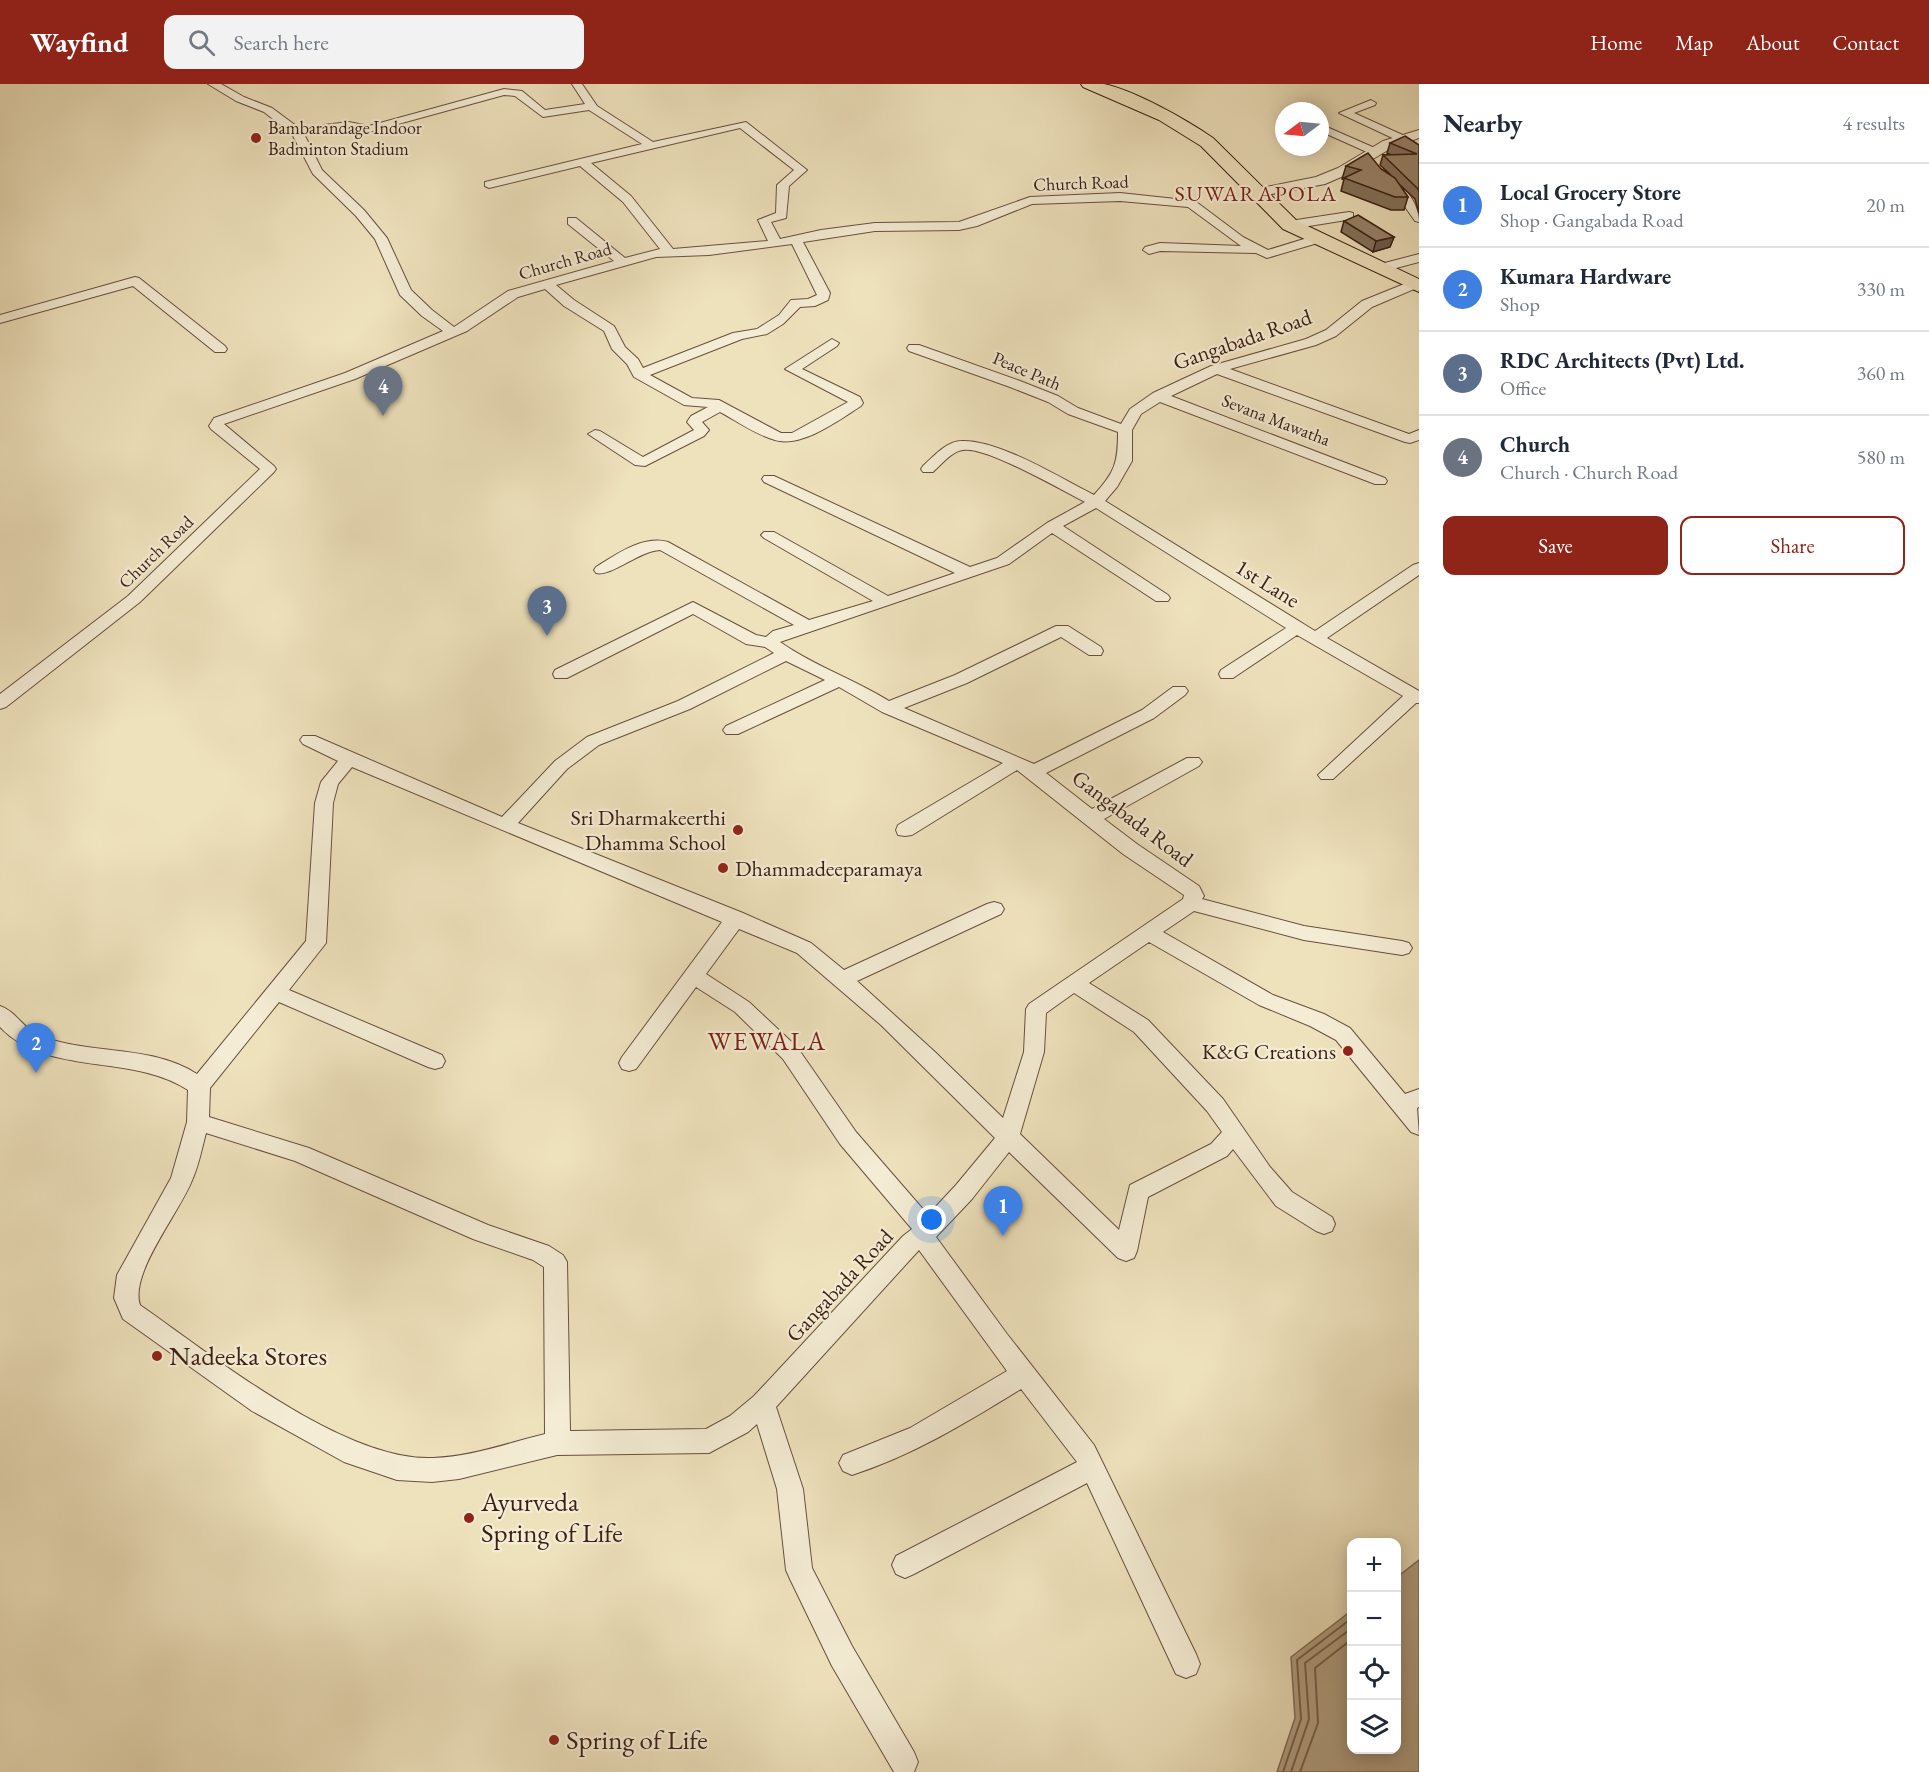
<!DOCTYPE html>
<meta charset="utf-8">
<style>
:root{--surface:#fff;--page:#f2f2f3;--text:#1f2937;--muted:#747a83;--line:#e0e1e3;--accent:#8f2418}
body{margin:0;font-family:"EB Garamond",serif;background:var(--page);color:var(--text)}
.controls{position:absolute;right:18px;bottom:18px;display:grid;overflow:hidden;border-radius:12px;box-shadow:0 3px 15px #0003}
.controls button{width:54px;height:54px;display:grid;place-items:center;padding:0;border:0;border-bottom:2px solid var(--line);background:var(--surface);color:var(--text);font:30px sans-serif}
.compass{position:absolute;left:1275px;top:18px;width:54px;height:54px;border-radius:50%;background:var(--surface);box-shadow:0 3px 15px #0003;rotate:254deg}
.you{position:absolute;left:932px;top:1136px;width:21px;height:21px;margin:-15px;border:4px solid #fff;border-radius:50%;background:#1a73e8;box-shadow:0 0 0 9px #1a73e833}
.badge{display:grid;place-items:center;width:39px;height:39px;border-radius:50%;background:var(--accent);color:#fff;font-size:20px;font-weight:700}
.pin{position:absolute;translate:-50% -50px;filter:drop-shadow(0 2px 3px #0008)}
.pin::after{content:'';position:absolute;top:32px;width:21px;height:18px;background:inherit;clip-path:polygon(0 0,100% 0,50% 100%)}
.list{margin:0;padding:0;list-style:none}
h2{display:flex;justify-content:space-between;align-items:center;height:78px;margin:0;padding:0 24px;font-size:26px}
h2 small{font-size:20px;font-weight:400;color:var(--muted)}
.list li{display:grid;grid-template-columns:39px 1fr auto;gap:18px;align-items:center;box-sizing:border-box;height:84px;padding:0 24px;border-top:2px solid var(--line)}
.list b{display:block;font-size:22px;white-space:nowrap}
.list p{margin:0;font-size:20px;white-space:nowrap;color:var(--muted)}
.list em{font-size:20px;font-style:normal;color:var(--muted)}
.actions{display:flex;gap:12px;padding:18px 24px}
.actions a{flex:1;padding:14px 0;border:2px solid var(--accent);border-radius:12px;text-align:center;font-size:21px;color:var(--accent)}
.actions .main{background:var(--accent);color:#fff}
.icon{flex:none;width:33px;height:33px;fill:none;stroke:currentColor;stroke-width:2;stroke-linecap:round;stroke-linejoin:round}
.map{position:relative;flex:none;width:1419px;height:1688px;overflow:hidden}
header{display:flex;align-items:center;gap:36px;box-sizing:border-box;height:84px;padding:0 30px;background:var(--accent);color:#fff}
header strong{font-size:28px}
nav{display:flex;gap:33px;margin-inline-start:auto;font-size:21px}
.search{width:420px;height:54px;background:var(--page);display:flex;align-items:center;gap:15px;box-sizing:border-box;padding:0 21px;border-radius:12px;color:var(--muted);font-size:22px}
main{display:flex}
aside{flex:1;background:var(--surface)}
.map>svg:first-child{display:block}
</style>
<header>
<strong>Wayfind</strong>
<div class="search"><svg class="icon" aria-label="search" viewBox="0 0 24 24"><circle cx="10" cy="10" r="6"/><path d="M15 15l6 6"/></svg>Search here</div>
<nav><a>Home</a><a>Map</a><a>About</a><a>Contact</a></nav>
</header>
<main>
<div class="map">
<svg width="1419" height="1688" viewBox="0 0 1419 1688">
<rect width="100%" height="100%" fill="#eee2bd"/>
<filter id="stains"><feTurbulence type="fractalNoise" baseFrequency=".00333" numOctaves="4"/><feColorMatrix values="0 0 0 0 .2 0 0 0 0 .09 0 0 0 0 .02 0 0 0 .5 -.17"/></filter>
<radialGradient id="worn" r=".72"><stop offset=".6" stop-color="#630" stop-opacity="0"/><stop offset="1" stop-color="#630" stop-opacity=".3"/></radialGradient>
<polygon fill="#b1a083" stroke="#826c56" stroke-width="1.5" points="1419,1476 1419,1688 1277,1688 1295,1634 1291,1573 1351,1527 1352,1666 1396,1666 1397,1493"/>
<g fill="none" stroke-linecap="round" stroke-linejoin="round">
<g stroke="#76604b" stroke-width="2">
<polyline points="1283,1688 1301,1635 1297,1576 1352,1534"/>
<polyline points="1291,1688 1309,1635 1305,1579 1352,1544"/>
<polyline points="1300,1688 1318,1639 1315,1584 1352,1555"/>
</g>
<defs>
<g id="minor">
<path d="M 208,0 L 221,0 L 244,13 L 272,24 L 299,44 L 349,38 L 369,42 L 504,5 L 522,7 L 545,26 L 585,20 L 572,0 L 582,0 L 597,22 L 653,58 L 746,38 L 807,86 L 789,102 L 786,134 L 771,138 L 780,155 L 821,146 L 875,139 L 959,138 L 1030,113 L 1120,109 L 1195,117 L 1243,153 L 1268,166 L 1317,151 L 1323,155 L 1321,158 L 1267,174 L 1256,169 L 1160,167 L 1149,170 L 1143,166 L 1145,163 L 1160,159 L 1241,162 L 1188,123 L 1120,117 L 1032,120 L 977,142 L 959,146 L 875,147 L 803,158 L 830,209 L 828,216 L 815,222 L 800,223 L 783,240 L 767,250 L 742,255 L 650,291 L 692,314 L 719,316 L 781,349 L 792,349 L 848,318 L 785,285 L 832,255 L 839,259 L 837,262 L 802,285 L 860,313 L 863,319 L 861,322 C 839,336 802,364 775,356 C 756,351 737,337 720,328 L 702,338 L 709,346 L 704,352 L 645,382 L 635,381 L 588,350 L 595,346 L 600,347 L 643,373 L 694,346 L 687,338 L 691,332 L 708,323 L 684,321 L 634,293 L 627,280 L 612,265 L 604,247 L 564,222 L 545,205 L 518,213 L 467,247 L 355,295 L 224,340 L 274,382 L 276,385 L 274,388 L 140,518 L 6,623 L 0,625 L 0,610 L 128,512 L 260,385 L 211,345 L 209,342 L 214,334 L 345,289 L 443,247 L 422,232 L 400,211 L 375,155 L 356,132 L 313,90 L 292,50 L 264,28 L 236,17 ZM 504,11 L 515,12 L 543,33 L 589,26 L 642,60 L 485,98 L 485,102 L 489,104 L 580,82 L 623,118 L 660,165 L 625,174 L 576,134 L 568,134 L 568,140 L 614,177 L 508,207 L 454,243 L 432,226 L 411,206 L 387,154 L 364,126 L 322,86 L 304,50 L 349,44 L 369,48 ZM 740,44 L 794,86 L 777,101 L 776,129 L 758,136 L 768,157 L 673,165 L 631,112 L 591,79 ZM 792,160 L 817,211 L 808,215 L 791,216 L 779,231 L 757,245 L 733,249 L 643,284 L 638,275 L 625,263 L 614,242 L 574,216 L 556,201 L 656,173 L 709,171 Z"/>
<polygon points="1371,16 1376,19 1375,21 1354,29 1407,53 1407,57 1399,57 1339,29"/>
<polygon points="1320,40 1377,65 1379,67 1373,70 1369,69 1320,47"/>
<path d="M 1390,96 C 1406,101 1419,121 1419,138 L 1415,137 L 1393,106 L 1386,102 L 1386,98 Z"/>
<polygon points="1349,128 1353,129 1353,135 1290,145 1284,141 1290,137"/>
<polygon points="1419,170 1419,178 1381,188 1375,184 1377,181"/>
<polygon points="135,193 139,194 225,262 227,265 225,268 215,268 133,202 0,239 0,231"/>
<path d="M 1414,196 L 1419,198 L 1419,203 L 1372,223 L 1336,252 L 1316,261 L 1230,285 L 1409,350 L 1419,346 L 1419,356 L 1410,359 L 1405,358 L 1217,290 L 1171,312 L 1385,394 L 1387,397 L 1385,400 L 1375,400 L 1160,318 L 1141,330 L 1132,346 L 1132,377 L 1117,403 L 1105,417 L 1315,547 L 1413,481 L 1419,479 L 1419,491 L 1327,554 L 1419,607 L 1419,619 L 1416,619 L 1333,695 L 1321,695 L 1318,691 L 1403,612 L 1297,551 L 1233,594 L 1221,594 L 1219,590 L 1221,586 L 1286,544 L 1096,424 L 1063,442 L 1168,511 L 1170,514 L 1168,517 L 1156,517 L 1052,449 L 1009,480 L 780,558 C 814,582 854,595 889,617 L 955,591 L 1056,542 L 1068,542 L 1101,563 L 1103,567 L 1101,571 L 1089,571 L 1061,553 L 967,599 L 904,624 L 1034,680 L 1142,626 L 1173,603 L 1185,603 L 1188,607 L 1185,611 L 1154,634 L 1046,689 L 1092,725 L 1187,674 L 1199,674 L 1202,678 L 1199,682 L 1104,735 L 1137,760 L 1199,802 L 1204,812 L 1202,815 L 1304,842 L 1402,857 L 1409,859 L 1412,864 L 1409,869 L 1402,871 L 1304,856 L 1194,827 L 1163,848 L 1273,911 L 1324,930 L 1350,944 L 1405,1010 L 1419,1005 L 1419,1023 L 1417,1024 L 1419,1051 L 1411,1048 L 1336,956 L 1310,942 L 1259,921 L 1149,858 L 1089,899 L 1148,936 L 1223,1015 L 1270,1083 L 1292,1108 L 1332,1133 L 1335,1140 L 1332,1147 L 1324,1150 L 1316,1147 L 1276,1122 L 1233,1065 L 1227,1072 L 1148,1113 L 1137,1167 L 1134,1174 L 1126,1177 L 1118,1174 L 1009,1068 L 972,1115 L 936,1153 L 1007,1250 L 1094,1361 L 1196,1570 L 1200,1580 L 1196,1590 L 1186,1594 L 1176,1590 L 1087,1399 L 914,1490 L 905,1494 L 896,1490 L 892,1481 L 896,1472 L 1077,1378 L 1021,1305 C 966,1339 913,1371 852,1391 L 843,1387 L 839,1379 L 843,1371 L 910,1344 L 1007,1287 L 919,1166 L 776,1323 L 803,1405 L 812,1484 L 852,1562 L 914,1668 L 918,1678 L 914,1688 L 894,1688 L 832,1582 L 790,1495 L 786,1486 L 777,1405 L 757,1340 L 748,1348 L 709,1369 L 557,1371 L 459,1395 L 432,1398 L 397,1396 L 344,1378 L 252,1327 L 123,1235 L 114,1214 L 117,1191 L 171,1094 L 187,1038 L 188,1006 C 132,969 47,993 0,943 L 0,922 C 16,927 24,946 40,952 C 90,971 150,960 197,990 L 306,857 L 315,719 L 321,698 L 338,677 L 303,660 L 300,656 L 303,652 L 315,652 L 502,733 L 555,677 L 587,653 L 678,617 L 774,569 L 765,563 L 746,560 L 693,530 L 567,594 L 555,594 L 553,590 L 555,586 L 693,518 L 756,551 L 766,553 L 773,547 L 794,541 L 660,466 C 639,467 611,493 596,489 L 594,486 L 596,483 C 617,470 643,451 668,458 L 809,536 L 873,517 L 764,454 L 761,451 L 764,448 L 774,448 L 888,512 L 955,489 L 764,398 L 762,395 L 764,392 L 774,392 L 970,483 L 997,474 L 1047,439 L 1085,418 C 1061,406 986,362 963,366 C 952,367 941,381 933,388 L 923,388 L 921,385 L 923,382 C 933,373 947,357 961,357 C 998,355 1060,394 1094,411 C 1115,388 1118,379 1118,348 L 1068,330 L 1048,318 L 1010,303 L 909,267 L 907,264 L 909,261 L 919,261 L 1020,297 L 1058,312 L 1078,324 L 1121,340 L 1130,325 L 1153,309 L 1211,282 L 1306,255 L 1326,246 L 1362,217 ZM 786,577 L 825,596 L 726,642 L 723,646 L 726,650 L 738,650 L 839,603 L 882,628 L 1003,679 L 898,741 L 896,746 L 898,751 L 905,752 L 912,751 L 1017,686 L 1123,770 L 1184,811 L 1183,815 L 1029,920 L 1026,925 L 1024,968 L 1003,1034 L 935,968 L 857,897 L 1001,830 L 1004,825 L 1001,820 L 994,818 L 987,820 L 844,886 L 811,859 L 743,829 L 518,739 L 567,685 L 599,661 L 690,625 ZM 352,683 L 722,838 L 622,973 L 619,979 L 622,985 L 629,987 L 636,985 L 696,903 L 735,928 L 783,975 L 840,1060 L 912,1145 L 903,1152 L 754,1312 L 730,1332 L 706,1345 L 570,1347 L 567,1178 L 563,1171 L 549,1162 L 488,1141 L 309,1064 L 209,1033 L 210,1004 L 279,918 L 428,983 L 435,985 L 442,983 L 445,977 L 442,971 L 289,906 L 326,859 L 333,719 L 338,700 ZM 739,845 L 797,869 L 881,941 L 995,1054 L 956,1101 L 928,1131 L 856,1048 L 797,963 L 749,918 L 706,890 ZM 1074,909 L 1134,948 L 1207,1027 L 1222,1048 L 1211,1060 L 1130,1101 L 1119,1146 L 1020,1050 L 1044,968 L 1046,929 ZM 206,1049 L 295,1077 L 473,1155 L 533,1176 L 544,1183 L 545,1350 C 508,1359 470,1373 433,1374 C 344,1378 213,1272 140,1221 C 129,1189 181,1127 193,1094 C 199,1080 202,1064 206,1049 Z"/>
</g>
<polygon id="tertiary" points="1419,46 1419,54 1393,63 1348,90 1325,100 1256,113 1249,109 1256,105 1316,93 1338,84 1383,57"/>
<path id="primary" d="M 1081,0 C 1088,0 1097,0 1104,0 C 1136,7 1187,36 1213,54 L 1297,137 L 1419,195 L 1419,208 L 1283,145 L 1201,62 L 1159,36 L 1083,3 Z"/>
</defs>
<use href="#minor" stroke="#68503e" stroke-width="2"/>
<use href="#tertiary" stroke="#68503e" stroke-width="2"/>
<use href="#primary" stroke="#3b1f13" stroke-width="2"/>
<use href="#minor" fill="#f4ecd4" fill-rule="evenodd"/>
<use href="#tertiary" fill="#f4ecd4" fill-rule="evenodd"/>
<use href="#primary" fill="#eee2bd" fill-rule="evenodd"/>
</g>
<g fill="#83725c" stroke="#3b1f13" stroke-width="1.5">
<polygon points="1390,59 1419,61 1419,129 1415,115 1399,100 1408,113 1404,126 1391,126 1341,107 1344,95 1342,95 1346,82 1381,85 1391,91 1380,81 1383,71 1391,71 1387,69"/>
<polygon points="1344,137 1394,153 1390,163 1373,168 1341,148"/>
</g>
<polygon fill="#6a5c4b" stroke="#3b1f13" stroke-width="1.5" points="1394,153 1390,163 1373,168 1376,157"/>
<g fill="#98846b" stroke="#3b1f13" stroke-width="1.5">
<polygon points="1405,52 1419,61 1419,108 1418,105 1383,71 1417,70 1390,59"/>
<polygon points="1368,69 1381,85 1395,94 1408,113 1395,113 1344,94 1361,86 1346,82"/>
<polygon points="1358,131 1394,153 1376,157 1344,137"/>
</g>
<g fill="#8f2418" stroke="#f4ecd4" stroke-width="2">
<circle cx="256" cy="54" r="6"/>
<circle cx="738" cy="746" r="6"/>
<circle cx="723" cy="784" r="6"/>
<circle cx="1348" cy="967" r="6"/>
<circle cx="157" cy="1272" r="6"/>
<circle cx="469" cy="1434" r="6"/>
<circle cx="554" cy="1656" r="6"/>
</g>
<g text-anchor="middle" stroke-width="4.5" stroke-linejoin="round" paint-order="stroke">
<g font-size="18" fill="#3b1f13" stroke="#f4ecd4" text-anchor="start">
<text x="268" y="50">Bambarandage Indoor<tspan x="268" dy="21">Badminton Stadium</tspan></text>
</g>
<g font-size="18" fill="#3b1f13" stroke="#f4ecd4">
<text transform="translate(1081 99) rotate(-2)" y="6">Church Road</text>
<text transform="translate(565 177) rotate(-16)" y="6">Church Road</text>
<text transform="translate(1027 287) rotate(23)" y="6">Peace Path</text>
<text transform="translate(1276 336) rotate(21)" y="6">Sevana Mawatha</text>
<text transform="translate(156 468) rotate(-44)" y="6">Church Road</text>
</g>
<g font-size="22" letter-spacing="1.5" fill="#7a1f14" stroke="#f4ecd4">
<text x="1256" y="117">SUWARAPOLA</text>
</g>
<g font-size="22" fill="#3b1f13" stroke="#f4ecd4">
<text transform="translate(1242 255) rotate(-19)" y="8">Gangabada Road</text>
<text transform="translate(1268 499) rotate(32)" y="8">1st Lane</text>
<text transform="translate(1133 734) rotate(37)" y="8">Gangabada Road</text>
<text transform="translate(839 1201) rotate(-47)" y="8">Gangabada Road</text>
</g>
<g font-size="22" fill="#3b1f13" stroke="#f4ecd4" text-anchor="end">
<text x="726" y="741">Sri Dharmakeerthi<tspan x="726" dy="25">Dhamma School</tspan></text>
<text x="735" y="792" text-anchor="start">Dhammadeeparamaya</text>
<text x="1336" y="975">K&amp;G Creations</text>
</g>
<g font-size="26" letter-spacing="1.5" fill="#7a1f14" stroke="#f4ecd4">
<text x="767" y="966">WEWALA</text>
</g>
<g font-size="27" fill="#3b1f13" stroke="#f4ecd4" text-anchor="start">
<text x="169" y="1281">Nadeeka Stores</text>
<text x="481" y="1427">Ayurveda<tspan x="481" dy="31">Spring of Life</tspan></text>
<text x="566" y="1665">Spring of Life</text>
</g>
</g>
<rect width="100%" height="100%" filter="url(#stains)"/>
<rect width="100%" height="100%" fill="url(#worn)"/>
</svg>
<div class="controls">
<button>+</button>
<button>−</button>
<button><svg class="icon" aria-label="locate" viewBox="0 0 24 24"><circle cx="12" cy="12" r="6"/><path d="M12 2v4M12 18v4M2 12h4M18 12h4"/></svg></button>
<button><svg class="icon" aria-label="layers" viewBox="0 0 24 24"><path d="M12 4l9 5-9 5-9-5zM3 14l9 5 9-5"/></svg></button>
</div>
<svg class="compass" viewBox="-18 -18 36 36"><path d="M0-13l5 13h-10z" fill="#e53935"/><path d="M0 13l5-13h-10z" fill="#747a83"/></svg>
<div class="you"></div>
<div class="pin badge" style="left:1003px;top:1152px;background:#3f7fe0">1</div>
<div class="pin badge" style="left:36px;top:989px;background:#3f7fe0">2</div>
<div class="pin badge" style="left:547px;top:552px;background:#5c6f8a">3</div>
<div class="pin badge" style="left:383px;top:332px;background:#6b7280">4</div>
</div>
<aside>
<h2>Nearby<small>4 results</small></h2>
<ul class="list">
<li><span class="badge" style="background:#3f7fe0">1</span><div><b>Local Grocery Store</b><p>Shop · Gangabada Road</p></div><em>20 m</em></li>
<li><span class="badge" style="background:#3f7fe0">2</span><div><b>Kumara Hardware</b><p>Shop</p></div><em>330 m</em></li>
<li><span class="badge" style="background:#5c6f8a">3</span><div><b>RDC Architects (Pvt) Ltd.</b><p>Office</p></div><em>360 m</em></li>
<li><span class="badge" style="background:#6b7280">4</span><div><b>Church</b><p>Church · Church Road</p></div><em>580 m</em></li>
</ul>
<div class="actions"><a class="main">Save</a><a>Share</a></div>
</aside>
</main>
